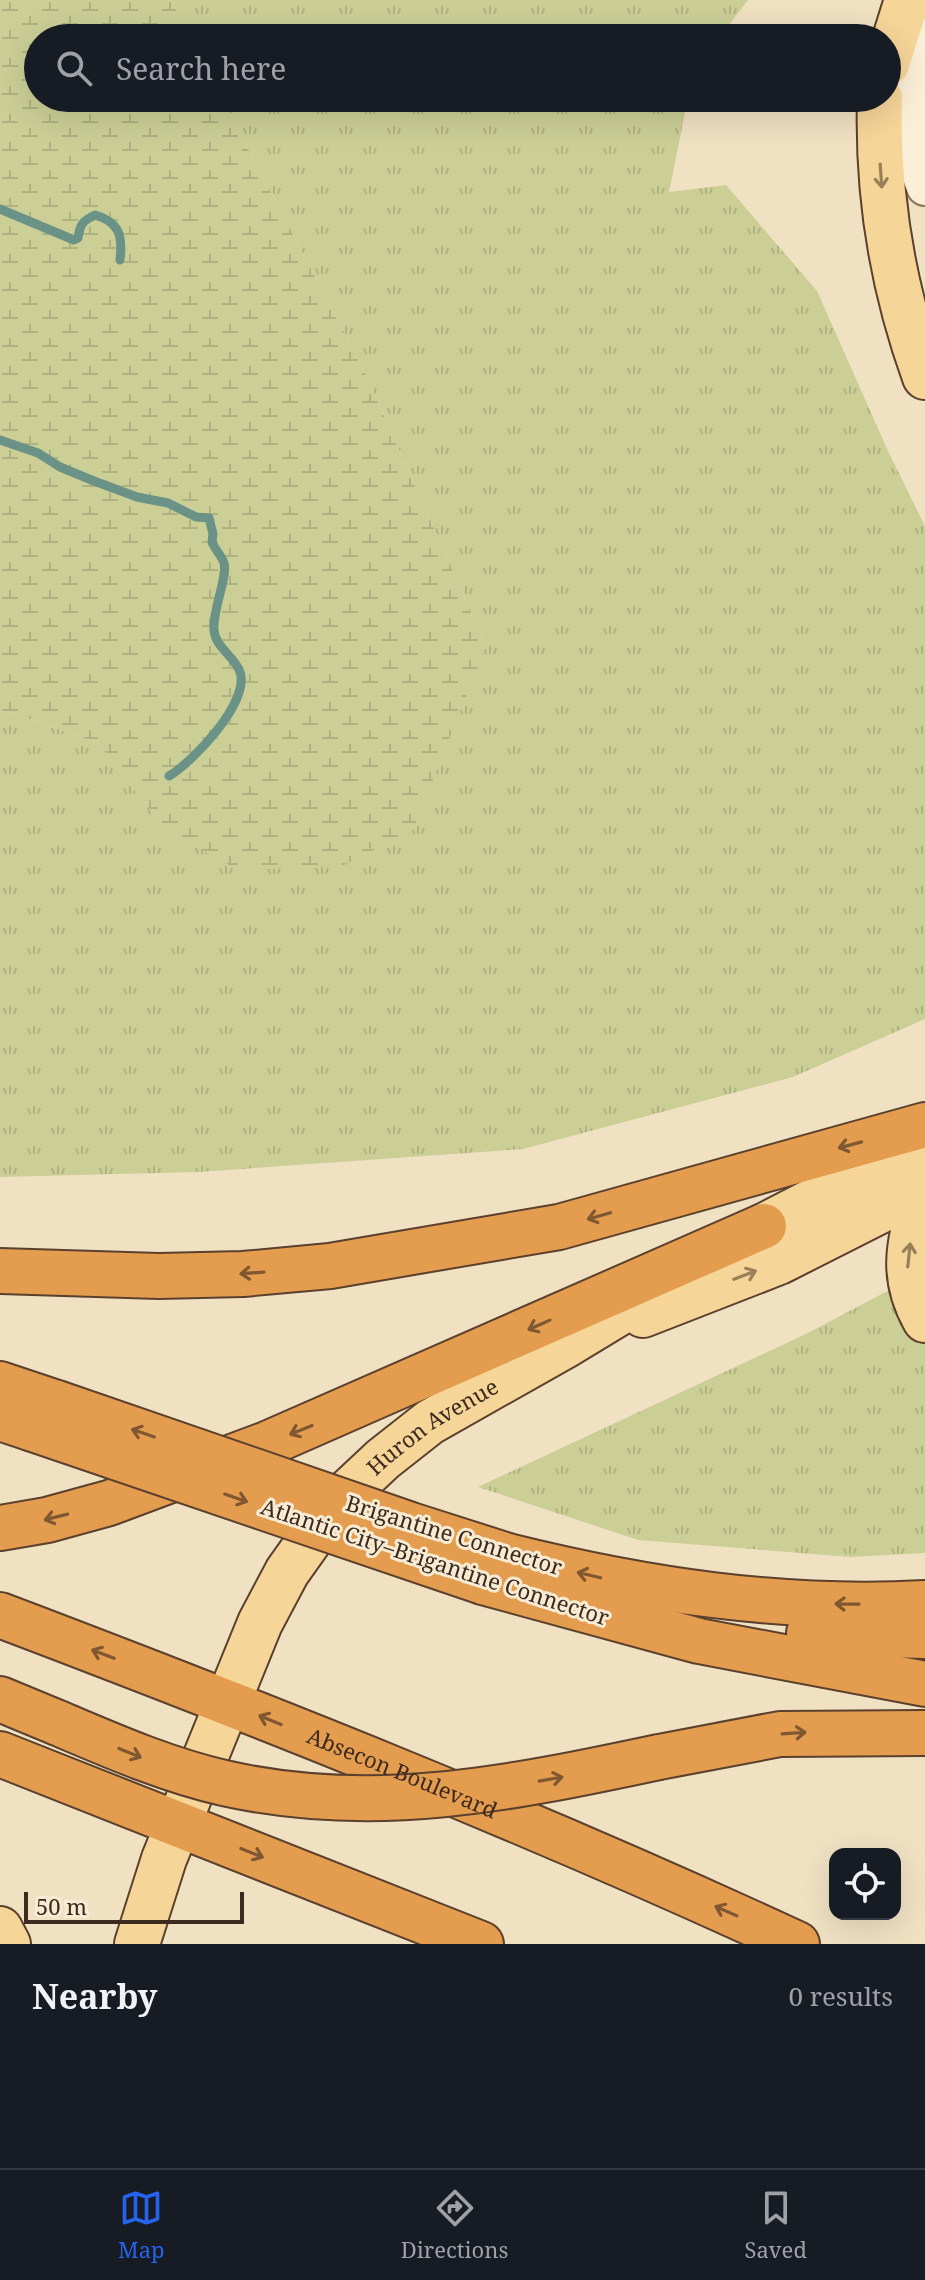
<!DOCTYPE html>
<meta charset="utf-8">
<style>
:root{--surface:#171b24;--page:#242831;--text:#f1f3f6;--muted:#9ea1a6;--line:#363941;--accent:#2563eb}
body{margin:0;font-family:"Noto Serif",serif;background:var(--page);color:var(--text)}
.controls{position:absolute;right:24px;bottom:24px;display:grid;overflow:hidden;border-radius:16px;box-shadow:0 8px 32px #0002}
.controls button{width:72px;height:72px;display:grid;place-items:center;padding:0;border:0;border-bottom:2px solid var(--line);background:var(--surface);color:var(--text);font:40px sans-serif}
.scale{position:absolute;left:24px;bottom:20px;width:220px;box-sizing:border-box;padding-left:8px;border:4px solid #3b2a1d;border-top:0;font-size:22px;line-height:28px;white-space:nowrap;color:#3b2a1d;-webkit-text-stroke:6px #f7ebd3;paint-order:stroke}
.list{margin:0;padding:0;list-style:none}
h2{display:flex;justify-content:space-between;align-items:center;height:104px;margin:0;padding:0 32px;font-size:34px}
h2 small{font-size:26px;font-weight:400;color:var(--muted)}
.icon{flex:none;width:44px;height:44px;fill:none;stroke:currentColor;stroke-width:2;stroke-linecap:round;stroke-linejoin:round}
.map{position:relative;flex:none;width:925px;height:1944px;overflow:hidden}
.search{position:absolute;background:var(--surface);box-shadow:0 8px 32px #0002;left:24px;right:24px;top:24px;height:88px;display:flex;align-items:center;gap:20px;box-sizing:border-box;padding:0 28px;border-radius:44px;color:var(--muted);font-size:30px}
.sheet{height:224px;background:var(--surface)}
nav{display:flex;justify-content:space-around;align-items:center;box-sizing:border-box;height:112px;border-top:2px solid var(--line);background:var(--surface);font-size:22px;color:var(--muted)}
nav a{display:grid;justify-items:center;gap:4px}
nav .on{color:var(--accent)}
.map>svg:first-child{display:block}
</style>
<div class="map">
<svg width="925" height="1944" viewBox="0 0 925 1944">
<defs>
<pattern id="grass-tufts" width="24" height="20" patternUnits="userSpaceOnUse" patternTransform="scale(2)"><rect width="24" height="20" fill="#cbcf96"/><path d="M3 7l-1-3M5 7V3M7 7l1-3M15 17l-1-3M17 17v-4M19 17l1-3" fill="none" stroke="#afb281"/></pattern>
<pattern id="wetland-marsh" width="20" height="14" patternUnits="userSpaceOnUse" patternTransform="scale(2)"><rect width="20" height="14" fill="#cbcf96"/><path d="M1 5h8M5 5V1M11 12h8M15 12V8" fill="none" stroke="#afb281"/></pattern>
</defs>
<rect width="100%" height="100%" fill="#f1e1c3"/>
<g fill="url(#grass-tufts)">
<polygon points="171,0 748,0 719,38 190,38"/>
<polygon points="222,98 688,98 669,192 726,185 817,291 888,451 925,526 925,1019 793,1077 523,1149 198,1172 0,1177 0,712 7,711 98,743 165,829 486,646 366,375"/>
<polygon points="925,1271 925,1553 851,1557 638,1540 478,1487 808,1333"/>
</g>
<polygon fill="url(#wetland-marsh)" points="0,0 171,0 190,38 38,38 38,98 222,98 366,375 486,646 413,830 342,866 238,870 165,829 98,743 7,711 0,712"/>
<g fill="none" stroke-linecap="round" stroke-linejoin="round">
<g stroke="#6b9287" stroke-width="9">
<path d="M 0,209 L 74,240 L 78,238 C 80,225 82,221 95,215 C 119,222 123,235 120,260"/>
<path d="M 0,440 L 38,453 L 60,467 L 94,481 L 137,497 L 168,503 L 196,517 L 209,518 L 213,534 L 212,542 C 215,550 222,556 224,563 C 228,577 212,611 214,630 C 215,647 235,657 240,672 C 250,702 193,762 169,776"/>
</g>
<defs>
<path id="minor" d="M 909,26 C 906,80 904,135 925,187"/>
<g id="major">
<polyline points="887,64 907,0"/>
<path d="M 880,98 C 877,195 892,286 925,377"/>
<path d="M 924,1189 C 911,1239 898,1272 925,1320"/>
<polyline points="730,1246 764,1226 925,1143"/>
<polyline points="643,1315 779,1262 925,1188"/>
<polyline points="0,1929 8,1944"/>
<path id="s1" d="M 137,1944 L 164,1859 L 260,1623 L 287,1572 L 336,1503 L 383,1459 L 430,1422 L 568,1344 L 667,1284"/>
</g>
<g id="highway">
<polyline points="0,1271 159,1276 243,1274 330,1266 559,1227 925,1125"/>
<polyline points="0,1384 57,1403"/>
<polyline points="0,1418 30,1428"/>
<polyline points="0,1528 47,1520 109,1503 267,1444 764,1226"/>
<path d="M 508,1556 C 645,1590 783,1611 925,1603"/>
<polyline points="483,1582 699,1641 925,1684"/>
<path id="s2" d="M 0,1615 C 269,1717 536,1823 797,1944"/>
<polyline points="809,1633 925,1636"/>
<polyline points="0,1699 58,1723"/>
<polyline points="0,1754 481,1944"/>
<polyline points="659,1757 780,1734 925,1733"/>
</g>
</defs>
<use href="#minor" stroke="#8c7258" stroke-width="40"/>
<use href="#major" stroke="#5a402d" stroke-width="48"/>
<use href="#highway" stroke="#5a402d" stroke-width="48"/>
<use href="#minor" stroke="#fbeed7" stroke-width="36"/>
<use href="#major" stroke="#f6d599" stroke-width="44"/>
<use href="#highway" stroke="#e49c4f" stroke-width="44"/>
<defs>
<g id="highway-bridge">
<polyline points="57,1403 411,1525 508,1556"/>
<polyline points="30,1428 483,1582"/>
<path d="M 58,1723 C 112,1746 167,1770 224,1783 C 374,1817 513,1788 659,1757"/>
</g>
</defs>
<use href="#highway-bridge" stroke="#5a402d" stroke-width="48" stroke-linecap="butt"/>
<use href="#highway-bridge" stroke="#e49c4f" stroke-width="44"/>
</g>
<defs><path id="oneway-shaft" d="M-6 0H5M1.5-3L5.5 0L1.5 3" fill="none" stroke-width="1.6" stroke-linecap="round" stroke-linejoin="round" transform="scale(2)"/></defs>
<g stroke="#98805b">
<use href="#oneway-shaft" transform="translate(881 176) rotate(86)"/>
<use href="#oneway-shaft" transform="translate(909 1255) rotate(-84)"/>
<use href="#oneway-shaft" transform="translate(745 1275) rotate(-21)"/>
</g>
<g stroke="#7f5831">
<use href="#oneway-shaft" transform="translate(850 1145) rotate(165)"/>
<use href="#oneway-shaft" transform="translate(599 1216) rotate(164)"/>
<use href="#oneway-shaft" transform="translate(252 1273) rotate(176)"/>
<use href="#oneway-shaft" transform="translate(539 1325) rotate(156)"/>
<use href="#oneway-shaft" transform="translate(301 1430) rotate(158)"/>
<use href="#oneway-shaft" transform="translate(143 1433) rotate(-161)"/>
<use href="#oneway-shaft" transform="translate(236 1498) rotate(19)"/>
<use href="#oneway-shaft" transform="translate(56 1517) rotate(166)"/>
<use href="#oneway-shaft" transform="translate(589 1575) rotate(-167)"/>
<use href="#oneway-shaft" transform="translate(847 1604) rotate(-179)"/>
<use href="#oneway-shaft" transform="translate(103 1654) rotate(-159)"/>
<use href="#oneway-shaft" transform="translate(270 1720) rotate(-158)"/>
<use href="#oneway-shaft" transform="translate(794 1733) rotate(-4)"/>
<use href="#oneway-shaft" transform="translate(130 1753) rotate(22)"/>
<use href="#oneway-shaft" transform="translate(551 1779) rotate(-10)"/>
<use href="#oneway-shaft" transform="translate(252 1853) rotate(22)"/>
<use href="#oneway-shaft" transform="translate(726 1911) rotate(-156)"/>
</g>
<g text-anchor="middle" stroke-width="6" stroke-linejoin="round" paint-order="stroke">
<g font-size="22" fill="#3b2a1d" stroke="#f7ebd3">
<text dy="8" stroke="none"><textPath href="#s1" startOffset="610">Huron Avenue</textPath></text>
<text transform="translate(454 1535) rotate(17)" y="8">Brigantine Connector</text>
<text transform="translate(435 1562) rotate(18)" y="8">Atlantic City–Brigantine Connector</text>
<text dy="8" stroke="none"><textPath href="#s2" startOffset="432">Absecon Boulevard</textPath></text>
</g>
</g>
</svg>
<div class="controls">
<button><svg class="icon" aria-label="locate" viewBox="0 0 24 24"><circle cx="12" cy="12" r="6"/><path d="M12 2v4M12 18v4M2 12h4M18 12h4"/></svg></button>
</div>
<div class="scale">50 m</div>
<div class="search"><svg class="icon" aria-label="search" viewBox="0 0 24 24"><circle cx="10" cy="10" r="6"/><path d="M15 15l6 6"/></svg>Search here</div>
</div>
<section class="sheet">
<h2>Nearby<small>0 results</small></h2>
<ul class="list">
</ul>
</section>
<nav>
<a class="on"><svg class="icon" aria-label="map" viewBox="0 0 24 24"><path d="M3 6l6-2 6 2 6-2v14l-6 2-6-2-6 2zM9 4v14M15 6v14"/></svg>Map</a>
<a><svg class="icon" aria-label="directions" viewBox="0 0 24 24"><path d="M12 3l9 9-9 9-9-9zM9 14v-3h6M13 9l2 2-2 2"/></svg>Directions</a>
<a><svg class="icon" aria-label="saved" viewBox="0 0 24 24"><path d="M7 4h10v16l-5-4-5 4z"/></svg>Saved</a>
</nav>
